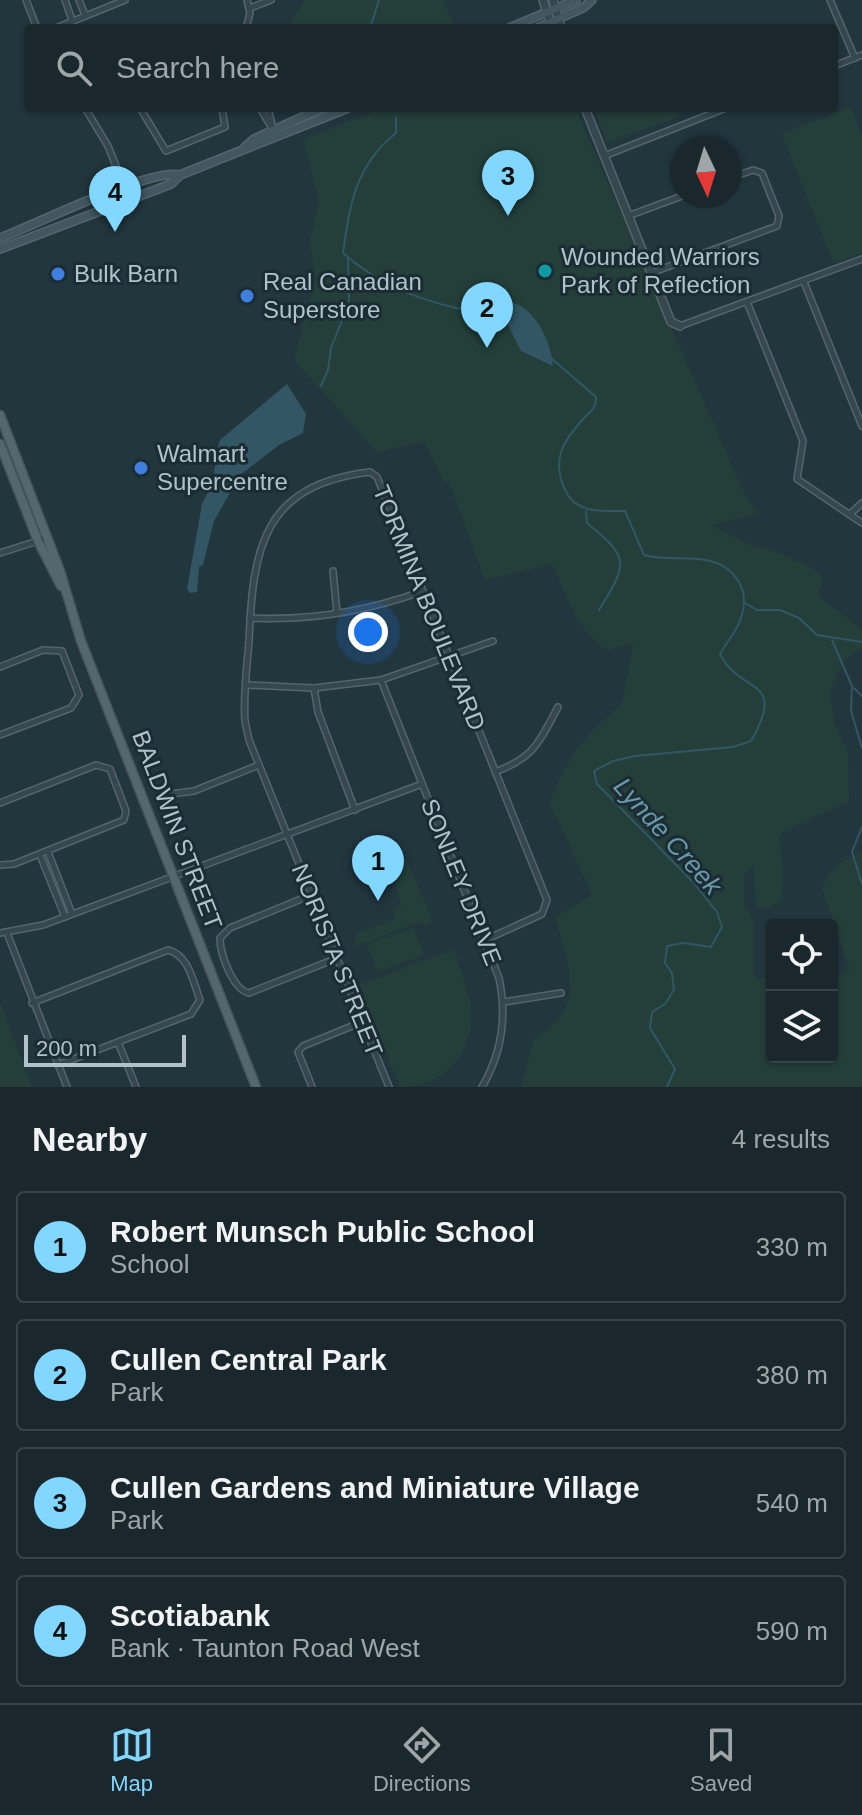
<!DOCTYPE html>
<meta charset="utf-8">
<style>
:root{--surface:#1a282e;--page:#233036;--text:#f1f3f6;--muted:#9fa6aa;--line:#38444a;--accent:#81d7ff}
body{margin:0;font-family:Helvetica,sans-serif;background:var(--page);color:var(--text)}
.controls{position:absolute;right:24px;bottom:24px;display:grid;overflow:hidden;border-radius:8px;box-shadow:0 2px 6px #0004}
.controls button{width:72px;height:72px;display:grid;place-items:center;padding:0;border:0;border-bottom:2px solid var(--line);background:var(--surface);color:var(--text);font:40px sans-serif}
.compass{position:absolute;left:670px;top:136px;width:72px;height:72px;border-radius:50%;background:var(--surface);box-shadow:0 2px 6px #0004;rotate:176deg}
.scale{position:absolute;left:24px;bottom:20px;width:162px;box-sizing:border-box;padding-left:8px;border:4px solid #b1c2c9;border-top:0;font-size:22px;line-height:28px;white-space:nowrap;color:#b1c2c9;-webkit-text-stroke:6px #1b2c33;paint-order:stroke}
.you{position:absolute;left:368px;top:632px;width:28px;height:28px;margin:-20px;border:6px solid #fff;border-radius:50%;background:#1a73e8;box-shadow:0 0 0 12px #1a73e833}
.badge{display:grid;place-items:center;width:52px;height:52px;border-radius:50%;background:var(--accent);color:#111;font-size:26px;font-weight:700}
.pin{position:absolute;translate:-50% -66px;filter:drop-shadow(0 2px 4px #0008)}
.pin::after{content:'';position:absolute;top:42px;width:28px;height:24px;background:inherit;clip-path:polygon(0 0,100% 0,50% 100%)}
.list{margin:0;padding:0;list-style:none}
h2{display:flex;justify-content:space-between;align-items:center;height:104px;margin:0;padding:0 32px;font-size:34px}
h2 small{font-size:26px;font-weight:400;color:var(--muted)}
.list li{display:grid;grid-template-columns:52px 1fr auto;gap:24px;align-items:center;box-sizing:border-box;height:112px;margin:0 16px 16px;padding:0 16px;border:2px solid var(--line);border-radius:8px}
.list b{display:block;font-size:30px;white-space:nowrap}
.list p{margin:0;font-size:26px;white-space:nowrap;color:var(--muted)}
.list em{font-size:26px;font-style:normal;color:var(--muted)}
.icon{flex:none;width:44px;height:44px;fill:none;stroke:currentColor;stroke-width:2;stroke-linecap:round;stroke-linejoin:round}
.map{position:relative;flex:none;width:862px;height:1087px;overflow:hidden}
.search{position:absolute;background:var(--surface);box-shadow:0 2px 6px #0004;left:24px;right:24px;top:24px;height:88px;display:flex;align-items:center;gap:20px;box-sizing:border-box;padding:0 28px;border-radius:8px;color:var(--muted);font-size:30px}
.sheet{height:616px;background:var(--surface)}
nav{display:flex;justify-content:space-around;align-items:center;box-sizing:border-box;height:112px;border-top:2px solid var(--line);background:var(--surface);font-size:22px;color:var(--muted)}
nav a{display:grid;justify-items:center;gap:4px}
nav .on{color:var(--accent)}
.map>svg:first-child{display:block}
</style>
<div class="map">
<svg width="862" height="1087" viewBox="0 0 862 1087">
<rect width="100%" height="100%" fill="#22363e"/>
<g fill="#243f3a">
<polygon points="305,0 442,0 453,24 441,28 288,28"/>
<polygon points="850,107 862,136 862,253 834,264 782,134"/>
<path d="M 382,108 L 575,108 L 747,500 L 760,513 L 712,525 L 753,547 L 764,547 L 811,567 L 822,577 L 818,596 L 862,629 L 862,649 L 845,659 L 830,690 L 834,723 L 848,751 L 849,801 L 779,834 L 783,873 L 781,900 L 770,908 L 756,909 L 754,866 L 744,874 L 744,903 L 753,919 L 753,973 L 758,979 L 767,976 L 772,967 L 772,1057 L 832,1057 L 832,979 L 850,971 L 822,888 C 830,868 843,860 862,851 L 862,1087 L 521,1087 L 534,1039 C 589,1005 569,969 555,917 L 592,895 L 550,803 C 563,761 588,731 622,704 L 633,646 L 627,644 L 608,650 C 579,636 565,591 552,564 L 485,580 L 449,481 L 444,482 L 424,442 L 377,452 L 294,360 L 315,278 L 310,240 L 319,202 L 304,140 Z"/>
<polygon points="594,108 675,108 679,116 607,143"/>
<polygon points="406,858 433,922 426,925 420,922 354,947 356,934 396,918 393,910 401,906 391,869"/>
<polygon points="414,928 424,955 377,972 367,944"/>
<path d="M 454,949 C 459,965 465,982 469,998 C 479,1047 449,1087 400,1087 L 358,985 Z"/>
<polygon points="0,1002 32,1087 0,1087"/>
</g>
<g fill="#325664">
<path d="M 513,303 C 537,310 551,343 553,366 L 521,351 L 502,313 Z"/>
<polygon points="287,384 306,414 303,433 279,445 240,475 214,521 203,565 199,567 197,592 190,593 187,589 202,504 213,482 215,465 227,462 217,451 220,440"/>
</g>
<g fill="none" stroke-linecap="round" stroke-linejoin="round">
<g stroke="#325664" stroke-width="2">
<polyline points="370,28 379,0"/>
<path d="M 396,118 L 396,133 C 355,166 350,204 343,253 C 380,285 413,298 460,309 L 480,294 L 500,298 L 507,308"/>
<path d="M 551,358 L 596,397 C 596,408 592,410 585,417 C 563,441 551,459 565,490 C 576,514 602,511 625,511 L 644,555 C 676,564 716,548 737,579 C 746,591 745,607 740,621 C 736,632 726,643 720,654 C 741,696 788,676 751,741 L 733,747 L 635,756 L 613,761 L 594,771 L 597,784 L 693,882 L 717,912 L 722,927 L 711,947 L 683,943 L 667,946 L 665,963 L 672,973 L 674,990 L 665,1004 L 652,1012 L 650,1028 L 675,1069 L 667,1087"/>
<polyline points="321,386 328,370 331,348 349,303 348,258"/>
<path d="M 586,511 L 587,523 C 630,558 628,563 599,610"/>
<polyline points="745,603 757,610 780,610 799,618 817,635 862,642"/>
<polyline points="832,640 852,686 851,711 862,748"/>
<polyline points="854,688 862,696"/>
<polyline points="862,827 852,852 862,884"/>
</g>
<defs>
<g id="minor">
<polyline points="26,0 37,28"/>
<polyline points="65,0 72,20"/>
<polyline points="79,0 85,15"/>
<polyline points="830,0 855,58"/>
<polyline points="250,8 271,0"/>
<polyline points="56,28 125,0"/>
<polyline points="246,28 250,13 247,0"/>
<polyline points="834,66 862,55"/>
<polyline points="85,108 108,146 129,199"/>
<polyline points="140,108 166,151 225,127 222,108"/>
<polyline points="260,108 273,130"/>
<polyline points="268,108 273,129"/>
<polyline points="604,156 726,108"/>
<polyline points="628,216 682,196"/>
<polyline points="651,273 777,226 779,216 762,173 753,170 730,178"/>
<polyline points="804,282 862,426"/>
<polyline points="747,302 803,441 797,479 862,523"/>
<polyline points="680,326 862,259"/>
<polyline points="851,513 862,503"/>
<polyline points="0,553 47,538"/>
<polyline points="333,571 337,613"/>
<path d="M 250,618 C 309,621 368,611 423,591"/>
<polyline points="0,667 43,650 62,651 79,695 71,708 0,735"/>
<path d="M 381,680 L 499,978 C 507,1016 502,1053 482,1087"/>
<polyline points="247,685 314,688 381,680 493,641"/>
<polyline points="314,688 318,712 355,810"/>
<path d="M 495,772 C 535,757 539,742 558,707"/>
<polyline points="171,794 194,791 259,765"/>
<polyline points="0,803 96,765 110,769 126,811 124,820 14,864 0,865"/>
<polyline points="48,852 72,914"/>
<polyline points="40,855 65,917"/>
<path d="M 311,895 L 230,928 L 220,938 C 220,954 233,990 249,993 L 335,959"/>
<polyline points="0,933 43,925 422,784"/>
<polyline points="7,933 67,1087"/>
<polyline points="504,1002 561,993"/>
<path d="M 32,1003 L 168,950 C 189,955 193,982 200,1000 L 191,1014 L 58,1065"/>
<polyline points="118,1042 136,1087"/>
<polyline points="312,1087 298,1052 303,1046 362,1022"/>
<path d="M 389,1087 L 249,740 L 245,721 C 243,695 247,667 249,641 C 253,547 263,485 370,472 L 377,477 L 547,900 L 542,914 L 485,940"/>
</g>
<g id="tertiary">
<polyline points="543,0 552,28"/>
<polyline points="553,0 561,28"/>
<polyline points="585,108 671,322 680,326"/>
</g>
<g id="secondary">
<polyline points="509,28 576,0"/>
<polyline points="537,28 583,8 592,0"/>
<polyline points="245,147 254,139 322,108"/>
<path d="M 0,238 C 38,224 146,169 180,175"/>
<polyline points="0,249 171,184 180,175 348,108"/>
</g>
<g id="primary">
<polyline points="0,415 60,571 81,641 256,1087"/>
<polyline points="0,444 38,541 61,586"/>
</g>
</defs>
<use href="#minor" stroke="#54656c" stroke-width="8"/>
<use href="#tertiary" stroke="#54656c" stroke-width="10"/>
<use href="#secondary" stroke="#54656c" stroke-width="10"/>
<use href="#primary" stroke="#42535a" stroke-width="11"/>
<use href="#minor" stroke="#36474e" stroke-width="5"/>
<use href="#tertiary" stroke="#36474e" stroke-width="7"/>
<use href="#secondary" stroke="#435761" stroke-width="7"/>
<use href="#primary" stroke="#53676e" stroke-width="8"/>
</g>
<circle fill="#0f9aa8" stroke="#1b2c33" stroke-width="3" cx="545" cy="271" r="8"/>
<g fill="#3f7fe0" stroke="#1b2c33" stroke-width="3">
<circle cx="58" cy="274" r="8"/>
<circle cx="247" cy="296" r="8"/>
<circle cx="141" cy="468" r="8"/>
</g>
<g text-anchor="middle" stroke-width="6" stroke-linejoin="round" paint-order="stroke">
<g font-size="24" fill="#b1c2c9" stroke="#1b2c33" text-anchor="start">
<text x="561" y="265">Wounded Warriors<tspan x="561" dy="28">Park of Reflection</tspan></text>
<text x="74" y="282">Bulk Barn</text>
<text x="263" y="290">Real Canadian<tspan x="263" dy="28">Superstore</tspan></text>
<text x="157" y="462">Walmart<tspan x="157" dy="28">Supercentre</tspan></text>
</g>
<g font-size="24" fill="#b1c2c9" stroke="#1b2c33">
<text transform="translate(429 608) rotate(68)" y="8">TORMINA BOULEVARD</text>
<text transform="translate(177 830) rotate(69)" y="8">BALDWIN STREET</text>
<text transform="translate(461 882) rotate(68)" y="8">SONLEY DRIVE</text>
<text transform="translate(337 960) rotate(68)" y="8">NORISTA STREET</text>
</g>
<g font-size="26" font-style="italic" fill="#6898ab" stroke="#1b2c33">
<text transform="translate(668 836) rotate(48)" y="9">Lynde Creek</text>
</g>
</g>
</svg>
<div class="controls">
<button><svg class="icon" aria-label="locate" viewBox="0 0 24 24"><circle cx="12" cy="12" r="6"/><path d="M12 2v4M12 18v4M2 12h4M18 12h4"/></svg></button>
<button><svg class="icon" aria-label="layers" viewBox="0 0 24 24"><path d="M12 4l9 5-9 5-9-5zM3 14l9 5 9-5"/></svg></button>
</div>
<svg class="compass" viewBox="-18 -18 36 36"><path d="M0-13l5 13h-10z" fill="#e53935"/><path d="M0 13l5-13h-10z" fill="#9fa6aa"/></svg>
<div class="scale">200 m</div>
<div class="you"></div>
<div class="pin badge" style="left:378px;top:901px">1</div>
<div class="pin badge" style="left:487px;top:348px">2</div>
<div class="pin badge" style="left:508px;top:216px">3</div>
<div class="pin badge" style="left:115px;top:232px">4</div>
<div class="search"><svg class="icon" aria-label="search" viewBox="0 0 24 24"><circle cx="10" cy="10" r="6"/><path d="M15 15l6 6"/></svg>Search here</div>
</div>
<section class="sheet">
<h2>Nearby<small>4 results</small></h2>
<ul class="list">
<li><span class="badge">1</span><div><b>Robert Munsch Public School</b><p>School</p></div><em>330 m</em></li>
<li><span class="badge">2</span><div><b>Cullen Central Park</b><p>Park</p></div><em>380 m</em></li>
<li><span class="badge">3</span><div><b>Cullen Gardens and Miniature Village</b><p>Park</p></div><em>540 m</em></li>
<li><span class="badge">4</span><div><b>Scotiabank</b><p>Bank · Taunton Road West</p></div><em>590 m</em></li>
</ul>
</section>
<nav>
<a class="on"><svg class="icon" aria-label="map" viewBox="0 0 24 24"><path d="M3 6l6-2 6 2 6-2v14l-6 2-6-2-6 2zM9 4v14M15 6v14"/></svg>Map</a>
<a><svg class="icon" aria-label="directions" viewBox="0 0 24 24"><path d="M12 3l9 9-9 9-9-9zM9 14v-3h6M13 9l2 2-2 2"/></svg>Directions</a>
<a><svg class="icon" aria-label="saved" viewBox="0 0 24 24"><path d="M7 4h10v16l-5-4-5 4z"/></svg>Saved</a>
</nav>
